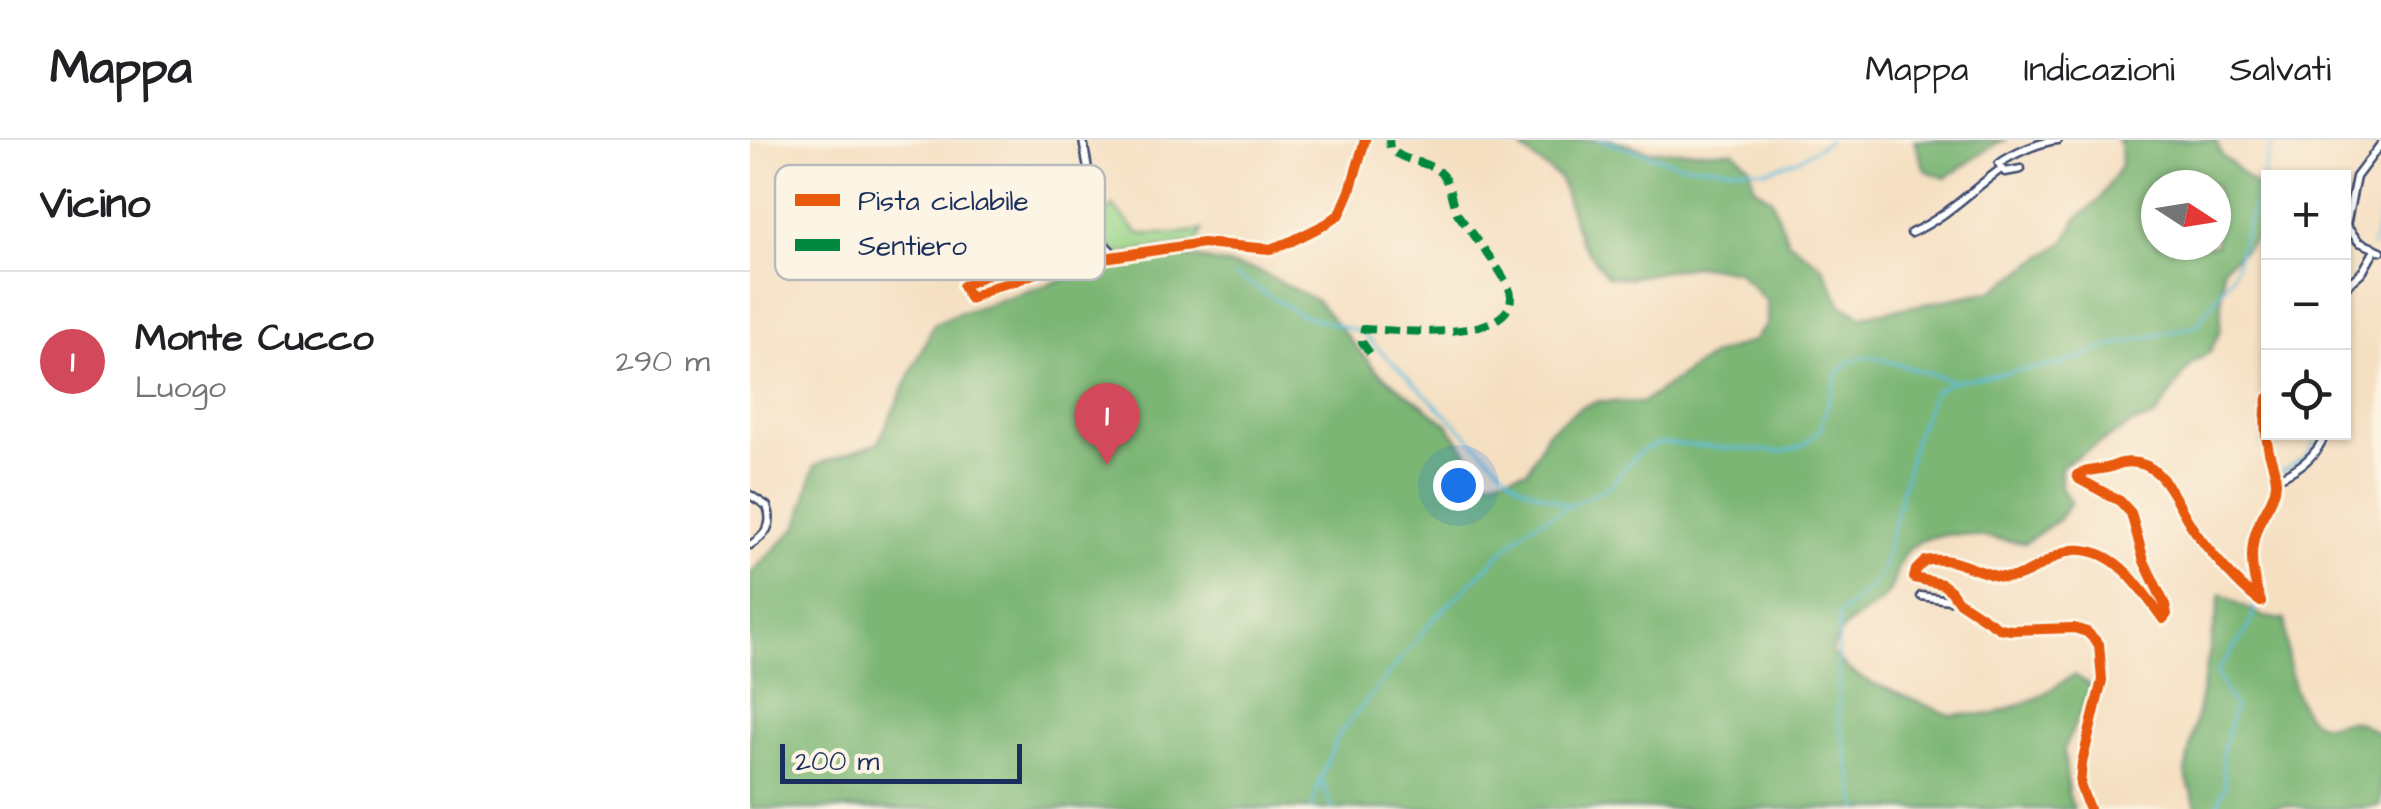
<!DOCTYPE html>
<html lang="it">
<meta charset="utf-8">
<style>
:root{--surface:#fff;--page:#f2f2f2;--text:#202124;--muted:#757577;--line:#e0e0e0;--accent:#d1495b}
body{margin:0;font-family:"Architects Daughter",sans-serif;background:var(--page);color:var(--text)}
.controls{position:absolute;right:30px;top:30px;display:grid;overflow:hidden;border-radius:0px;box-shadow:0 2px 8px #0004}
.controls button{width:90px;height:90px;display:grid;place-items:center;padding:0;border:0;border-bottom:2px solid var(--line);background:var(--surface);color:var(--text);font:50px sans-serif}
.compass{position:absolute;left:1391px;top:30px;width:90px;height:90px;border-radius:50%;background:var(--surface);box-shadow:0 2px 8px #0004;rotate:102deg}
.scale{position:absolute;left:30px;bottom:25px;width:242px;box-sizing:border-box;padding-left:10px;border:5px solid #1b2f5e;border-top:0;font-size:28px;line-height:35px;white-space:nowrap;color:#1b2f5e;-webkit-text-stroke:8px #fcf5e5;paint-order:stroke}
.you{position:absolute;left:708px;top:345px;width:35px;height:35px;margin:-25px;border:8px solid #fff;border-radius:50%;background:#1a73e8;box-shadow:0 0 0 15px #1a73e833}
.badge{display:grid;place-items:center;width:65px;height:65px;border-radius:50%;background:var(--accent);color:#fff;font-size:32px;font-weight:700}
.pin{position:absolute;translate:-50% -82px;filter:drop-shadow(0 2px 5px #0008)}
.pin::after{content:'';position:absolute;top:52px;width:35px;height:30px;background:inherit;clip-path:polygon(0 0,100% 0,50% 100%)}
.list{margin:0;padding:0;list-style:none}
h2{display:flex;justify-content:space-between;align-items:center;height:130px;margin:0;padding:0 40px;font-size:42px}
h2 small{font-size:32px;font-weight:400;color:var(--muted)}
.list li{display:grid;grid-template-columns:65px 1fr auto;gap:30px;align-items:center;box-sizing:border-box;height:180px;padding:0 40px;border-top:2px solid var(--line)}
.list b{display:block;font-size:38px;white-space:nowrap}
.list p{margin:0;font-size:32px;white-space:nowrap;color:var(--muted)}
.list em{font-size:32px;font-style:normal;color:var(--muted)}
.icon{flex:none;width:55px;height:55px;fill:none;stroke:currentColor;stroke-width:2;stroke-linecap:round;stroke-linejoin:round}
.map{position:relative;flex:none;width:1631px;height:669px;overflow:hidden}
header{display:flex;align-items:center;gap:60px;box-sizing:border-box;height:140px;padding:0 50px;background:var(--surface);border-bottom:2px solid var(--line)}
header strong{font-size:48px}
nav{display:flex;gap:55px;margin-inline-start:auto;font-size:35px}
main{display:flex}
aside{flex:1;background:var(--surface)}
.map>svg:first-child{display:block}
</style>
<header>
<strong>Mappa</strong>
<nav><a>Mappa</a><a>Indicazioni</a><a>Salvati</a></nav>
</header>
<main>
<aside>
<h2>Vicino<small></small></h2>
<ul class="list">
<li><span class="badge">1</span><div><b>Monte Cucco</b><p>Luogo</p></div><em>290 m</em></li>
</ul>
</aside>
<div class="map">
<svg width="1631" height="669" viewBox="0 0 1631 669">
<rect width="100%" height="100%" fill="#fcf5e5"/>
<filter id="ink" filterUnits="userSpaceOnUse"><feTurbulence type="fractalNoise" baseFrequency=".01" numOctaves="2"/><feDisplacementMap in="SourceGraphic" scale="20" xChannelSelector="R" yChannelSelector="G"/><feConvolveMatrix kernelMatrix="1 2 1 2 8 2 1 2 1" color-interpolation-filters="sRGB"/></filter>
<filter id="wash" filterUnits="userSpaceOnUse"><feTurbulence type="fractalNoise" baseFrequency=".0048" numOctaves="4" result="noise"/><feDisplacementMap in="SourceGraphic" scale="40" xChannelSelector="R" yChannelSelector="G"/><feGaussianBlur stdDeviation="2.25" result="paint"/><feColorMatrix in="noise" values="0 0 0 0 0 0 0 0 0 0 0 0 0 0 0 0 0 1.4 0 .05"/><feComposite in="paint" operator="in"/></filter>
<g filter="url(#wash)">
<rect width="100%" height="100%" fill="#f5dfc1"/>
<polygon fill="#9ad589" stroke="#5a8274" stroke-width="2.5" points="363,66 389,94 424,94 452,90 447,102 367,114 341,87"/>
<g fill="#7bb675" stroke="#4b726a" stroke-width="2.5" fill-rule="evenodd">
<path d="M 768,0 L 862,0 L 899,11 L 984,11 L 1000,26 L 1004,47 L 1021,58 L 1038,101 L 1072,126 L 1092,165 L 1112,176 L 1242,151 L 1316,101 L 1326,80 L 1349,60 L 1371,25 L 1370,3 L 1367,0 L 1466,0 L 1471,14 L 1518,57 C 1519,94 1498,106 1473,127 L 1470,191 L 1460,212 L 1441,224 L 1404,278 L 1384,283 L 1311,326 L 1311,348 L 1321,362 L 1309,379 L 1275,403 C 1238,399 1181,381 1154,414 C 1145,426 1146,446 1135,457 C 1112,480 1093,477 1082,512 L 1096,528 L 1115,540 L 1200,575 L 1244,574 L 1287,558 L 1324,535 L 1342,546 L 1314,609 L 1318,654 L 1324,669 L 0,669 L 0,434 L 48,386 L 65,325 L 128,303 L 184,184 L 203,175 L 368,122 L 436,116 L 508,131 L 567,161 L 626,230 L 697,284 L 737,340 L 778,330 L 797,292 L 831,267 L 850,261 L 892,263 L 962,215 L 1003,201 L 1017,184 L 1017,162 L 987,131 L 965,127 L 942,126 L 878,138 L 857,136 L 830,101 L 810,39 L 774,11 ZM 1466,45 L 1466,105 L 1406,105 L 1406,45 Z"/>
<polygon points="1164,0 1256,0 1249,2 1195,38 1175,30"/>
<path d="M 1471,454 L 1514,477 L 1535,480 C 1535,504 1541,580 1572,584 C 1582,586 1593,579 1603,581 C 1612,582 1623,591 1631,595 L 1631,665 C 1611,669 1586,669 1564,669 C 1547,667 1532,662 1515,669 L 1447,669 L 1435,633 Z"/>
</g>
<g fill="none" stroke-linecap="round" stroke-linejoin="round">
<g stroke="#61bedf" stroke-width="2.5">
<polyline points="849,0 930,24 1017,30 1048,20 1079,0"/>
<polyline points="1622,107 1631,71"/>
<polyline points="485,135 549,174 611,192 768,344 819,366"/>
<polyline points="1530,333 1558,315 1569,292"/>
<polyline points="571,637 582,669"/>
<polyline points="562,669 571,636 589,594 684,479 778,387 859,346 890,311 910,303 1030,312 1051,307 1070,290 1086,235 1100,221 1121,216 1204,241 1313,224 1357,207 1446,186 1483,134 1523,0"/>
<polyline points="1109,669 1088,574 1089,475 1124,444 1133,427 1165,297 1184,251 1204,241"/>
<polyline points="1466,669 1475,645 1472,615 1484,567 1466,533 1500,486 1506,461"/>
</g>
</g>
</g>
<g filter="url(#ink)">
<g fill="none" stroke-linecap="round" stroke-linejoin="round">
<defs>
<g id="street">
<polyline points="333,0 342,53 338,80"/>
<path d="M 1271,29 L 1255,32 L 1249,24 C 1262,14 1292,1 1308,0"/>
<polyline points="338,80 314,97 213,146 220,159 243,147 263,142 302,126 453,103 520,109 542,101 576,84 590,74 600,51 615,0"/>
<polyline points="338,81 338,87 366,116"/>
<polyline points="205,82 203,93 229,111 228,138"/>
<polyline points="1597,87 1609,102 1631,111"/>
<path d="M 1161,93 C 1198,76 1219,52 1251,29"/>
<polyline points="1594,95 1606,37 1631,4"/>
<polyline points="1594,148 1613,131 1625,110"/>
<path d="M 1526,339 C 1548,329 1567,317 1576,292"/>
<path d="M 0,355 L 17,366 C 24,385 16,395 0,405"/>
<polyline points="1171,456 1206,461"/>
<path d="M 1339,669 L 1330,645 L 1332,623 L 1352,540 L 1349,504 L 1337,492 L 1324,488 L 1261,490 L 1249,488 L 1208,461 L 1201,451 L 1192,444 L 1164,438 L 1166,430 L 1175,421 C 1204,415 1223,432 1251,437 C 1267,440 1281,431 1295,423 C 1303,418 1314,411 1323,410 C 1367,407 1391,450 1413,479 L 1417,474 L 1415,465 L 1394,421 L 1381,373 L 1370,361 L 1329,339 L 1327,335 C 1337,330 1346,330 1357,328 C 1362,327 1367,324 1372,323 C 1413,316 1424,361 1442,387 C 1456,408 1490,448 1511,462 C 1502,438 1498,410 1508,386 C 1514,371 1525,359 1526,343 C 1526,332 1522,322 1519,312 C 1515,294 1514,275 1518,258"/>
</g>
</defs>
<use href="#street" stroke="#3c496d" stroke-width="11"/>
<use href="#street" stroke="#fff" stroke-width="6"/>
<path stroke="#00873e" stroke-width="8" stroke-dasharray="15 8" stroke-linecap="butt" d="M 620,213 L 612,202 L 614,189 C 644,190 760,204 761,157 C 762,144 734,110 726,98 C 720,89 712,81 707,73 C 700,60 701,40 688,31 C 673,19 656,24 640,8 L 639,0"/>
<defs>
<g id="cycleway">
<polyline points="338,80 314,97 213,146 220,159 243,147 263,142 302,126 453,103 520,109 542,101 576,84 590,74 600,51 615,0"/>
<path d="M 1339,669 L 1330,645 L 1332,623 L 1352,540 L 1349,504 L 1337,492 L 1324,488 L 1261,490 L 1249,488 L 1208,461 L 1201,451 L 1192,444 L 1164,438 L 1166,430 L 1175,421 C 1204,415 1223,432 1251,437 C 1267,440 1281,431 1295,423 C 1303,418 1314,411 1323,410 C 1367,407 1391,450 1413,479 L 1417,474 L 1415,465 L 1394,421 L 1381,373 L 1370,361 L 1329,339 L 1327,335 C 1337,330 1346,330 1357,328 C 1362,327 1367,324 1372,323 C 1413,316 1424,361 1442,387 C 1456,408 1490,448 1511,462 C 1502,438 1498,410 1508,386 C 1514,371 1525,359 1526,343 C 1526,332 1522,322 1519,312 C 1515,294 1514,275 1518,258"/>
</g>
</defs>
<use href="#cycleway" stroke="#fcf5e5" stroke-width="16"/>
<use href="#cycleway" stroke="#e8590c" stroke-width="10"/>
</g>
</g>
<rect x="25" y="25" width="330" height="115" rx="15" fill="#fcf5e5" stroke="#b8babc" stroke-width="2.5"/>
<rect x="45" y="54" width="45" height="12" fill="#e8590c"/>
<rect x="45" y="99" width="45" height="12" fill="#00873e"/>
<g font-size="28" fill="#1b2f5e">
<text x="108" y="70">Pista ciclabile</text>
<text x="108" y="115">Sentiero</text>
</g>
</svg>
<div class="controls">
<button>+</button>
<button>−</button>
<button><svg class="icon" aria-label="locate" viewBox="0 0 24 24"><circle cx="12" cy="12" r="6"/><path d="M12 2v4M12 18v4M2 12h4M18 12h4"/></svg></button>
</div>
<svg class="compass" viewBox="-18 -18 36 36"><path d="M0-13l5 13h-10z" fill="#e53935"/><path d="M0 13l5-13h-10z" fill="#757577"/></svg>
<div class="scale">200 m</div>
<div class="you"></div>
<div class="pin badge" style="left:357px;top:325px">1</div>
</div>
</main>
